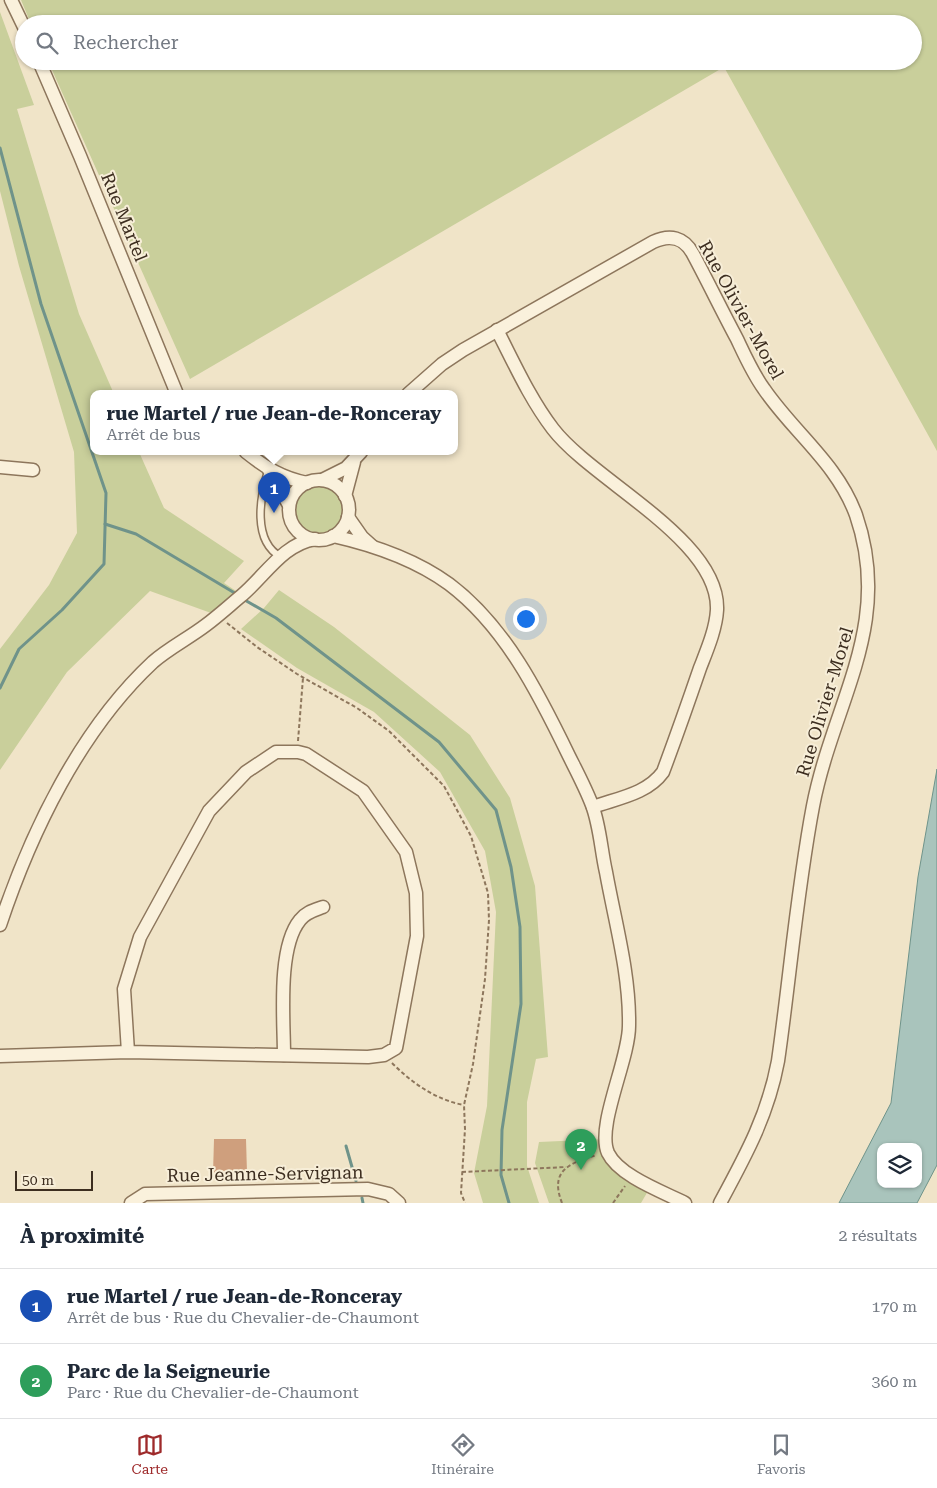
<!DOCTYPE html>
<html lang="fr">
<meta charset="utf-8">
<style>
:root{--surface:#fff;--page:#f2f2f3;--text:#1f2937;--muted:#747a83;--line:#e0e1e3;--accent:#9e2a2b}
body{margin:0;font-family:"Roboto Serif",serif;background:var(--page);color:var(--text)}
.controls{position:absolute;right:15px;bottom:15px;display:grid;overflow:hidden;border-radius:10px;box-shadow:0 1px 4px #0004}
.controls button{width:45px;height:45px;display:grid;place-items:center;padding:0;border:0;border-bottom:1px solid var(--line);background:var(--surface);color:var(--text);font:25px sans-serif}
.scale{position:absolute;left:15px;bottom:12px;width:78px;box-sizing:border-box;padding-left:5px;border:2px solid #3d2e20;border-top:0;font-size:14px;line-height:18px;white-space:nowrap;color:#3d2e20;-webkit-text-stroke:4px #f7eed8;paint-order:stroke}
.you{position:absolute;left:525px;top:618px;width:18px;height:18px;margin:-12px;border:4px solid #fff;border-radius:50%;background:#1a73e8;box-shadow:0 0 0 8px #1a73e833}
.badge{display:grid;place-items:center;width:32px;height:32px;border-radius:50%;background:var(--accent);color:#fff;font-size:16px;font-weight:700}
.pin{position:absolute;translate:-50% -41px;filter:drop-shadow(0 1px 2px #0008)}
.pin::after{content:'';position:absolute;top:26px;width:18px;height:15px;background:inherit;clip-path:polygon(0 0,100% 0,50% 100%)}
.popup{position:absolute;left:90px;top:390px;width:368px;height:65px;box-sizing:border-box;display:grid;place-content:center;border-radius:10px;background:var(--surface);filter:drop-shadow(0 1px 4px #0005);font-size:16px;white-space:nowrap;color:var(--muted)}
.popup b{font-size:19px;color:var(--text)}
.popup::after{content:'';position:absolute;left:50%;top:100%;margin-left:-10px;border:10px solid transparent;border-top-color:var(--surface)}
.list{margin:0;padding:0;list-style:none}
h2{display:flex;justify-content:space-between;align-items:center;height:65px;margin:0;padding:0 20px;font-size:21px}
h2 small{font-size:16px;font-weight:400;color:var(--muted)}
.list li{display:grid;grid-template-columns:32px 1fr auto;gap:15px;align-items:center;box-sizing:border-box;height:75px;padding:0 20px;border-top:1px solid var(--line)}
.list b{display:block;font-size:19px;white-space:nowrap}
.list p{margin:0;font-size:16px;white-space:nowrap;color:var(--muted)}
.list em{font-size:16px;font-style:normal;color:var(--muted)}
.icon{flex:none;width:28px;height:28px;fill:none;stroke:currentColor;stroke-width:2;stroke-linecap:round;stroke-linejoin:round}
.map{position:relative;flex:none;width:937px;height:1203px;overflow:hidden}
.search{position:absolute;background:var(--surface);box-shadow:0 1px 4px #0004;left:15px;right:15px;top:15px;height:55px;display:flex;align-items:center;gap:12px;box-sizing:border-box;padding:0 18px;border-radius:28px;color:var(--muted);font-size:19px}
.sheet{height:215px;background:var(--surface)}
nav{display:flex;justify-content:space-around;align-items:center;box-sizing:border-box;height:70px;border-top:1px solid var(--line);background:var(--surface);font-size:14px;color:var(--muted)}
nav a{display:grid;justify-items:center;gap:2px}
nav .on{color:var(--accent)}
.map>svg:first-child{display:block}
</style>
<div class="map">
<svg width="937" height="1203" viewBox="0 0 937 1203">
<rect width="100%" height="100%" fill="#f0e4c8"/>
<g fill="#c9cf9b">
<polygon points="21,0 937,0 937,451 724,67 190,379 48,61 913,61 913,24 31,24"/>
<polygon points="0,12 34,105 17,109 79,314 114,394 94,394 94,452 139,452 164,508 244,561 224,583 236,591 211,613 150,591 67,672 0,770 0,649 49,585 77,533 74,452 19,266 0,191"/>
<circle cx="320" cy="511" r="25"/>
<polygon points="279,590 334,627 470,735 510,798 535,886 548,1057 536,1059 527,1102 527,1166 539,1203 483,1203 474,1173 487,1106 496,912 485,851 440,772 374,712 297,668 241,629 264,608"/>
<polygon points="605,1139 607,1152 651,1186 641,1203 549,1203 535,1163 539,1142"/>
</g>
<path fill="#a9c4bc" stroke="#6f938a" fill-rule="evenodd" d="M 937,769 L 937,1165 L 917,1203 L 839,1203 L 891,1103 L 918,877 ZM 881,1147 L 918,1147 L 918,1184 L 881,1184 Z"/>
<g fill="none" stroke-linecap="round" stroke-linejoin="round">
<g stroke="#6f938a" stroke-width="3">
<polyline points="0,148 41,304 106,493 104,564 62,610 19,649 0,688"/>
<polyline points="105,524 136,534 238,595"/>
<polyline points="243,599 276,618 439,742 496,810 511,867 520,927 521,1004 502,1130 501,1175 509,1203"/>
<polyline points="346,1146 356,1181"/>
<polyline points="362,1198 363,1203"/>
</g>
</g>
<polygon fill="#cf9f7d" points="214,1139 246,1139 247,1173 213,1174"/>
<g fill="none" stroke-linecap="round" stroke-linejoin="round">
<defs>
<path id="lane" d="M 268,471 C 260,497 252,541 281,557"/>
<g id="street">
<polyline points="11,0 24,27"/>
<polyline points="39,61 80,156 177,394"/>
<path d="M 497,330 C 514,363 530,399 553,429 C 593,481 720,540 717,610 C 716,629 707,650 700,668 C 688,703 676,737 663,772 C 647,794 618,798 593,807"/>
<path d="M 408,394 L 442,364 L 463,350 L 653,242 C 670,234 684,237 693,254 C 708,282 722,311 737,339 C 745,356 753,374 764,389 C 794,433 837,463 856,515 C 894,625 833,702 813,806 C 797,890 790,977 778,1061 C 768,1115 746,1155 720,1203"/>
<path d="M 246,452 C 266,468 282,478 307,483"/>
<polyline points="0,467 33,470"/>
<polyline points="269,470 289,505"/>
<polyline points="322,480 346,468 361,452"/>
<circle cx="319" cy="510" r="30"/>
<polyline points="345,496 354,462"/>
<polyline points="348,517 362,537 372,546"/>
<path d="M 333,536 C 373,545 416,560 449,584 C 505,626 539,694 569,756 C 577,772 586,789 592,805 C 600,826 601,850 606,872 C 615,922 630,974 629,1026 C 629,1060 596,1126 608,1153 C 619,1176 663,1192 685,1203"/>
<path d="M 0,925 C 31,832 80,730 153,662 C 169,648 189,638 206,625 C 218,616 229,606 241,596 C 265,576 283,544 315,539"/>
<path d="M 284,1055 C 284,1020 277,948 300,920 C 306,912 315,910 323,907"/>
<polyline points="0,1056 128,1052 368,1057 384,1055 396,1048 417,936 416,893 406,852 363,791 306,754 298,752 276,752 246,772 209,811 140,937 124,989 128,1052"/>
<polyline points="131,1203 145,1194 368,1189 389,1194 399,1203"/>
</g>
</defs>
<use href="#lane" stroke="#8d765c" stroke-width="9"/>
<use href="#street" stroke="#8d765c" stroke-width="15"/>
<g stroke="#8d765c" stroke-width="2" stroke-dasharray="4 2.5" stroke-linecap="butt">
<polyline points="227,623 257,647 297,674 357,708 389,731 444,786 471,836 488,893 489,920 485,979 473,1064 464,1105 465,1129 461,1193 465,1203"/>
<polyline points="298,741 303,678"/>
<path d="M 392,1063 C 412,1083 436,1100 464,1105"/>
<polyline points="462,1172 566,1167"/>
<path d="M 562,1203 C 549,1170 570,1163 597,1155"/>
<polyline points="613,1203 625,1186"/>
</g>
<use href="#lane" stroke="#faf1dc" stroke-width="6"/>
<use href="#street" stroke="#faf1dc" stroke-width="12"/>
</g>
<g text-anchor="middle" stroke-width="4" stroke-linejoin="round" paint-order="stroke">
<g font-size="18" fill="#3d2e20" stroke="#f7eed8">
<text transform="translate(124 217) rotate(68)" y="6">Rue Martel</text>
<text transform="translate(741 310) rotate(61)" y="6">Rue Olivier-Morel</text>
<text transform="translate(825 702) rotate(-73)" y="6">Rue Olivier-Morel</text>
<text transform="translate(265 1174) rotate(-1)" y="6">Rue Jeanne-Servignan</text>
</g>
</g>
</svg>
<div class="controls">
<button><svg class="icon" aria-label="layers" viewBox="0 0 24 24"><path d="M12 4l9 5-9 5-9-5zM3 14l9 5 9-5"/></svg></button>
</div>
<div class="scale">50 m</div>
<div class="you"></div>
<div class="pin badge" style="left:274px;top:513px;background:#1a4fb4">1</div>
<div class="popup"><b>rue Martel / rue Jean-de-Ronceray</b>Arrêt de bus</div>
<div class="pin badge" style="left:581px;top:1170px;background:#2e9e5b">2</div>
<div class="search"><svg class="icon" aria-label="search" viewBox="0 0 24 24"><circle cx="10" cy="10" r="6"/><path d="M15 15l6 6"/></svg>Rechercher</div>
</div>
<section class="sheet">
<h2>À proximité<small>2 résultats</small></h2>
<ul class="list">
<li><span class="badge" style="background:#1a4fb4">1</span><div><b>rue Martel / rue Jean-de-Ronceray</b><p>Arrêt de bus · Rue du Chevalier-de-Chaumont</p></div><em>170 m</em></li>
<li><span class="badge" style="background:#2e9e5b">2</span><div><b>Parc de la Seigneurie</b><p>Parc · Rue du Chevalier-de-Chaumont</p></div><em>360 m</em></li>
</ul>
</section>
<nav>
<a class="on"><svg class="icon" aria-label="map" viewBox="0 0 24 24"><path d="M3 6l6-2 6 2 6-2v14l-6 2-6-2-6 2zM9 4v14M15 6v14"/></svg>Carte</a>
<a><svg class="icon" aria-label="directions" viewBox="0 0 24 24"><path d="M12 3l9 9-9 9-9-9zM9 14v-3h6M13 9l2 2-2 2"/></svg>Itinéraire</a>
<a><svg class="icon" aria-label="saved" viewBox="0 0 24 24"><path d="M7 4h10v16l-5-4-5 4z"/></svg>Favoris</a>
</nav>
